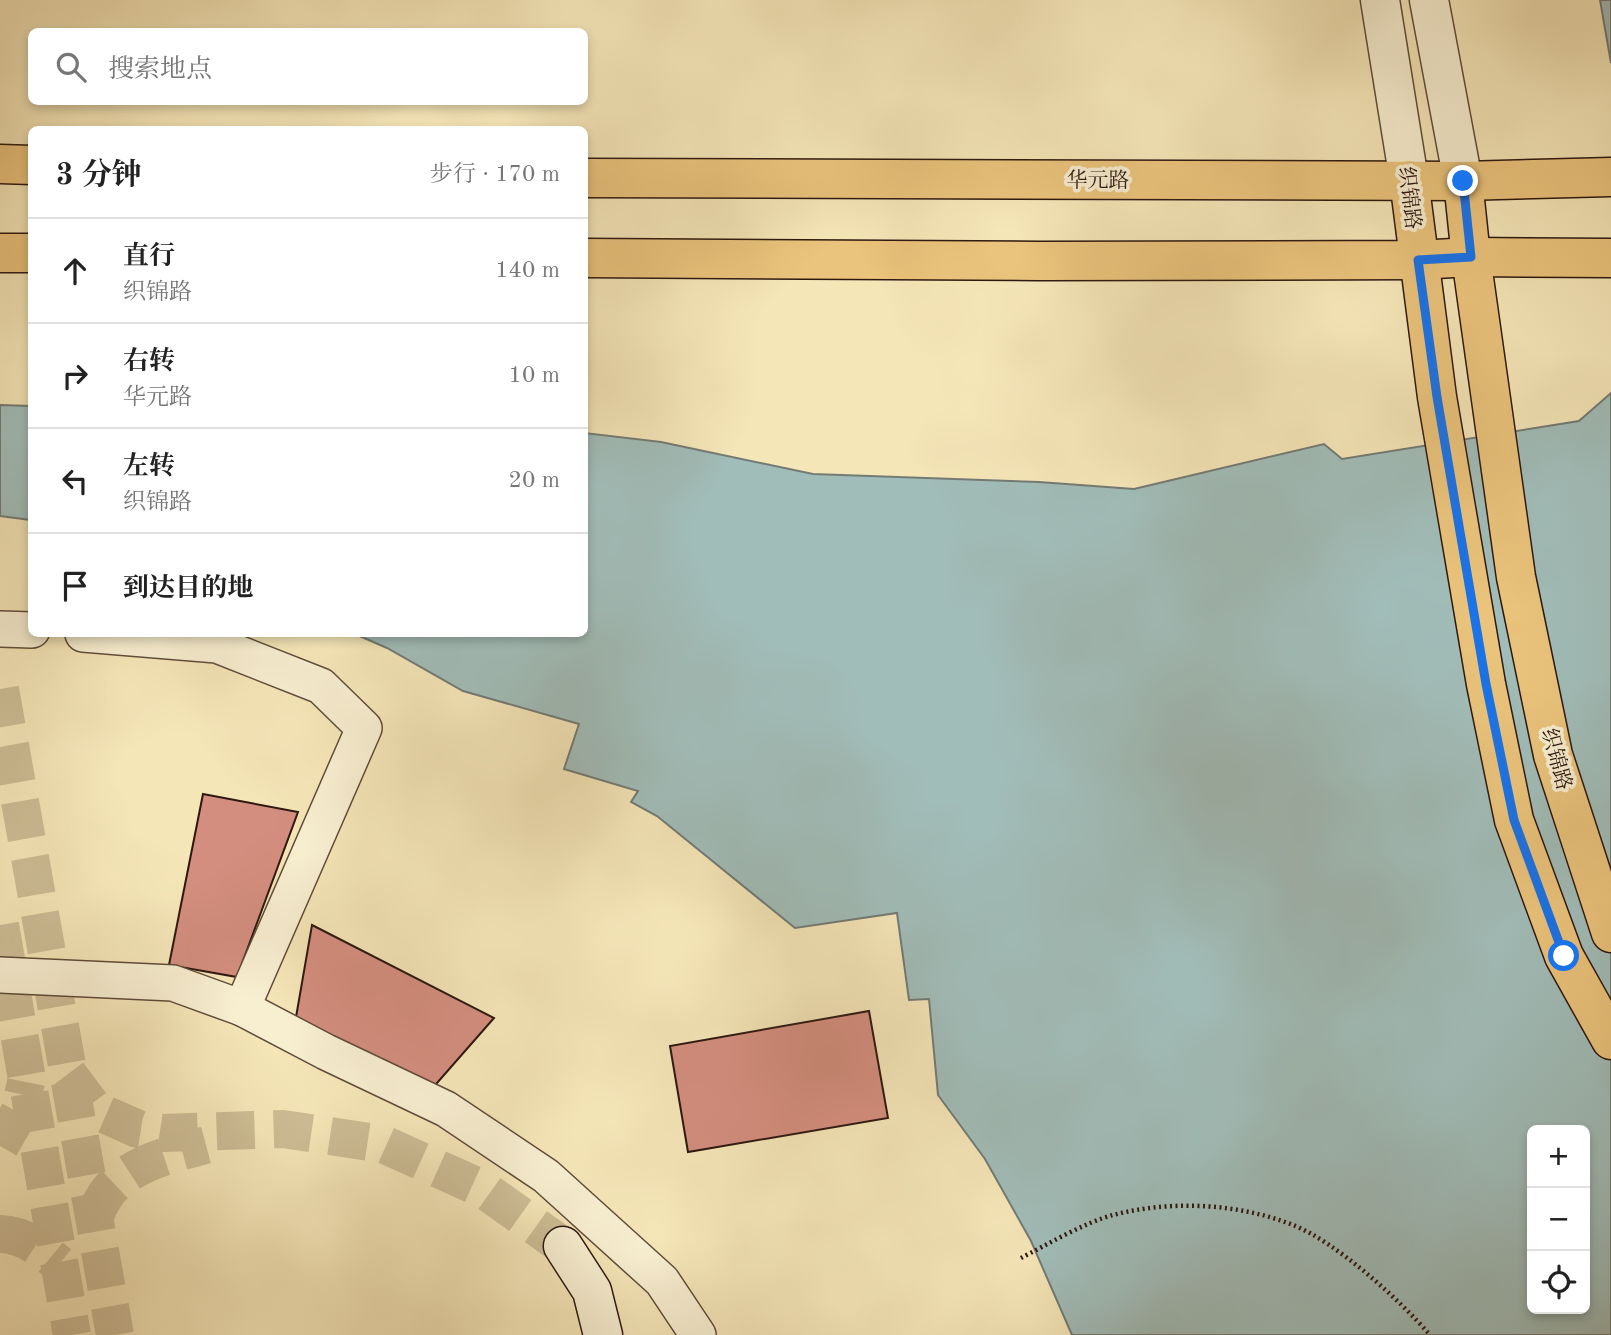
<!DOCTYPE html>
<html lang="zh">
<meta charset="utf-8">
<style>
:root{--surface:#fff;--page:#f6f6f6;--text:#222;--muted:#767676;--line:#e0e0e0}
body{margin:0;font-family:"Old Standard TT","Noto Serif SC",serif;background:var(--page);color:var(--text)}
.controls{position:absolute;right:21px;bottom:21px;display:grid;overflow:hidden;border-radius:10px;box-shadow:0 4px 10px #0003}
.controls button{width:63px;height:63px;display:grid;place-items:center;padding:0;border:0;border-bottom:2px solid var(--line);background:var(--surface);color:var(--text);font:35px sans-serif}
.stop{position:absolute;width:21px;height:21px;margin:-16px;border:5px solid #1a73e8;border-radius:50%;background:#fff}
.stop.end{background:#1a73e8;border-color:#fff;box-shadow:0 2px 7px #0008}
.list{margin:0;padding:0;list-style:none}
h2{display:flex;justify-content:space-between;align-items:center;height:91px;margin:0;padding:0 28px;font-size:30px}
h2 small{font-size:23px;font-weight:400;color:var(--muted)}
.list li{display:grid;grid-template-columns:46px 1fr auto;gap:21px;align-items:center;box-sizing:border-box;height:105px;padding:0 28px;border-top:2px solid var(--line)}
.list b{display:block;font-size:26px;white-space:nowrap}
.list p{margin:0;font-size:23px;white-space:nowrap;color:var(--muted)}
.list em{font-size:23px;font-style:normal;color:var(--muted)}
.icon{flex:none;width:38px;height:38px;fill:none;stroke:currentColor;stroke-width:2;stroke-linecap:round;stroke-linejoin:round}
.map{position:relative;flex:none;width:1611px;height:1335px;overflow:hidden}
.search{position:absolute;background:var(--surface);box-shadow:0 4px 10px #0003;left:28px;top:28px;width:560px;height:77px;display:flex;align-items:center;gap:18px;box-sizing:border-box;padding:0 24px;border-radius:10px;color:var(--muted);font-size:26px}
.panel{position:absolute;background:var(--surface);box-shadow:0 4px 10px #0003;left:28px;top:126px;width:560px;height:511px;border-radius:10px}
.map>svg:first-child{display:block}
</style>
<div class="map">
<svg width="1611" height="1335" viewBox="0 0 1611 1335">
<rect width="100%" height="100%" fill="#f5e6b8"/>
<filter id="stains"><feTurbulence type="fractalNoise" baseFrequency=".00286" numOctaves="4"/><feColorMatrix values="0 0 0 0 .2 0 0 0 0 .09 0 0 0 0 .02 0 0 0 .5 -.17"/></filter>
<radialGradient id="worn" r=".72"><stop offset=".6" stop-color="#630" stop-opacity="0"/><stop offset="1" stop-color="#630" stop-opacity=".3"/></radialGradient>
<g fill="#a1bdb9" stroke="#737b75" stroke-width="2" fill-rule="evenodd">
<polygon points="1600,0 1611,0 1611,63"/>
<path d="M 1611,393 L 1611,1335 L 1072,1335 L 1031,1241 L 985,1159 L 938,1095 L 929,999 L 909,1000 L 897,913 L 795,928 L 657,816 L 631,802 L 638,791 L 564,769 L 579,724 L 463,691 L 387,648 L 355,634 L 584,634 L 585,433 L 661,442 L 813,474 L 1039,482 L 1134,489 L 1324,444 L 1342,459 L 1579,421 ZM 1532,1130 L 1585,1130 L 1585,1309 L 1532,1309 Z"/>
<polygon points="0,405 31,406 31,520 0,516"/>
</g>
<g fill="#d48e7f" stroke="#2d1810" stroke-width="2">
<polygon points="203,794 298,812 237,977 169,965"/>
<polygon points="312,925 494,1018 430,1091 295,1023"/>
<polygon points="869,1011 888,1118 688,1152 670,1046"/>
</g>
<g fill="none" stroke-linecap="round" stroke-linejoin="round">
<g stroke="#cdbd96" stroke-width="38" stroke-dasharray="38 19" stroke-linecap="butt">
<polyline points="0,689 115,1335"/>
<polyline points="0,925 72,1335"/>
<polyline points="68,1074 95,1110 138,1129 163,1133 283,1129 383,1144 483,1189 563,1246"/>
<polyline points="0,1146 20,1111 26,1082"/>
<path d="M 94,1216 C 99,1207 104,1195 111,1188 C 137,1161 172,1154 206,1145"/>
<path d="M 0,1234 C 24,1234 41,1249 59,1264"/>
</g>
<defs>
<g id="minor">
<polyline points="0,629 32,630"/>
<polyline points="83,634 217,645 321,686 364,728 242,1008"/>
<polyline points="0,975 173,983 242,1008 326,1052 446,1109 546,1176 662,1281 698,1335"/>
</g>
<g id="tertiary">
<polyline points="1380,0 1409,180"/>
<polyline points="1429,0 1463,181"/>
</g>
<polyline id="secondary" points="563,1246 592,1291 603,1335"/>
<g id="primary">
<polyline points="0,164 32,165"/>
<polyline points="584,178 1463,181 1611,177"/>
<polyline points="1409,180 1437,397 1486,684 1514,820 1564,956 1611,1040"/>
<polyline points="1463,181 1471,257 1516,577 1553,755 1611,933"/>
<polyline points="0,253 32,253"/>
<polyline points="584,258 1039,261 1418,260 1471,257 1611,258"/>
</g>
</defs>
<use href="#minor" stroke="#5f4c3a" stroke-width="38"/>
<use href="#tertiary" stroke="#5f4c3a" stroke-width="41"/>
<use href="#secondary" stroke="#2d1810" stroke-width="41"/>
<use href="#primary" stroke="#2d1810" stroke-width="41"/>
<path stroke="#2d1810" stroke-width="4.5" stroke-dasharray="2 3.5" stroke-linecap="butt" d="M 1021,1258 C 1046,1245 1086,1222 1113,1215 C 1171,1200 1237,1203 1293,1225 C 1336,1242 1399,1299 1430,1335"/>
<use href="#minor" stroke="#f8efd1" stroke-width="35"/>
<use href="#tertiary" stroke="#f8efd1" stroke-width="38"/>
<use href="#secondary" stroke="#f8efd1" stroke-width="38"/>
<use href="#primary" stroke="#eac37c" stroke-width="38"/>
</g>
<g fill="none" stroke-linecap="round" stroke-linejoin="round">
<polyline stroke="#1a73e8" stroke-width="9" points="1463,181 1471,257 1418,260 1437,397 1486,684 1514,820 1564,956"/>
</g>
<g text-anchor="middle" stroke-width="7" stroke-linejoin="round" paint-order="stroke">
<g font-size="21" fill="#2d1810" stroke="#f8efd1">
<text x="1098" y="187">华元路</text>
<text transform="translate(1410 198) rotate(83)" y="7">织锦路</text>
<text transform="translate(1557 759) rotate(75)" y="7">织锦路</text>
</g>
</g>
<rect width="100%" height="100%" filter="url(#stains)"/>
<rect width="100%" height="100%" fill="url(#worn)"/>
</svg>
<div class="controls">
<button>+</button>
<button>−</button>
<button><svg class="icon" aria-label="locate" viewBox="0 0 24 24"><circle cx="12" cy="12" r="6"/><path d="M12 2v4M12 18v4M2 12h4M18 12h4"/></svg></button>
</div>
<div class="stop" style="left:1564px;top:956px"></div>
<div class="stop end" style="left:1463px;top:181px"></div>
<div class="search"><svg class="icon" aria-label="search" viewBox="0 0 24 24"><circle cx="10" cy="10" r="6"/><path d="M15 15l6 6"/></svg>搜索地点</div>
<section class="panel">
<h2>3 分钟<small>步行 · 170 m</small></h2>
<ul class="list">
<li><svg class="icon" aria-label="ahead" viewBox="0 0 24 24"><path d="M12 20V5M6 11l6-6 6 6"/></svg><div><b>直行</b><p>织锦路</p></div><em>140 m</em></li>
<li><svg class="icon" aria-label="right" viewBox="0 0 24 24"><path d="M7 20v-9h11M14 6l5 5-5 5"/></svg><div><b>右转</b><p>华元路</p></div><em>10 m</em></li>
<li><svg class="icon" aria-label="left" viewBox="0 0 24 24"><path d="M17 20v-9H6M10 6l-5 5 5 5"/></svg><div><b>左转</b><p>织锦路</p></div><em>20 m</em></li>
<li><svg class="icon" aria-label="arrive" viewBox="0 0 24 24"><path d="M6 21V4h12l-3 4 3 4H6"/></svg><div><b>到达目的地</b></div></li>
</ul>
</section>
</div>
